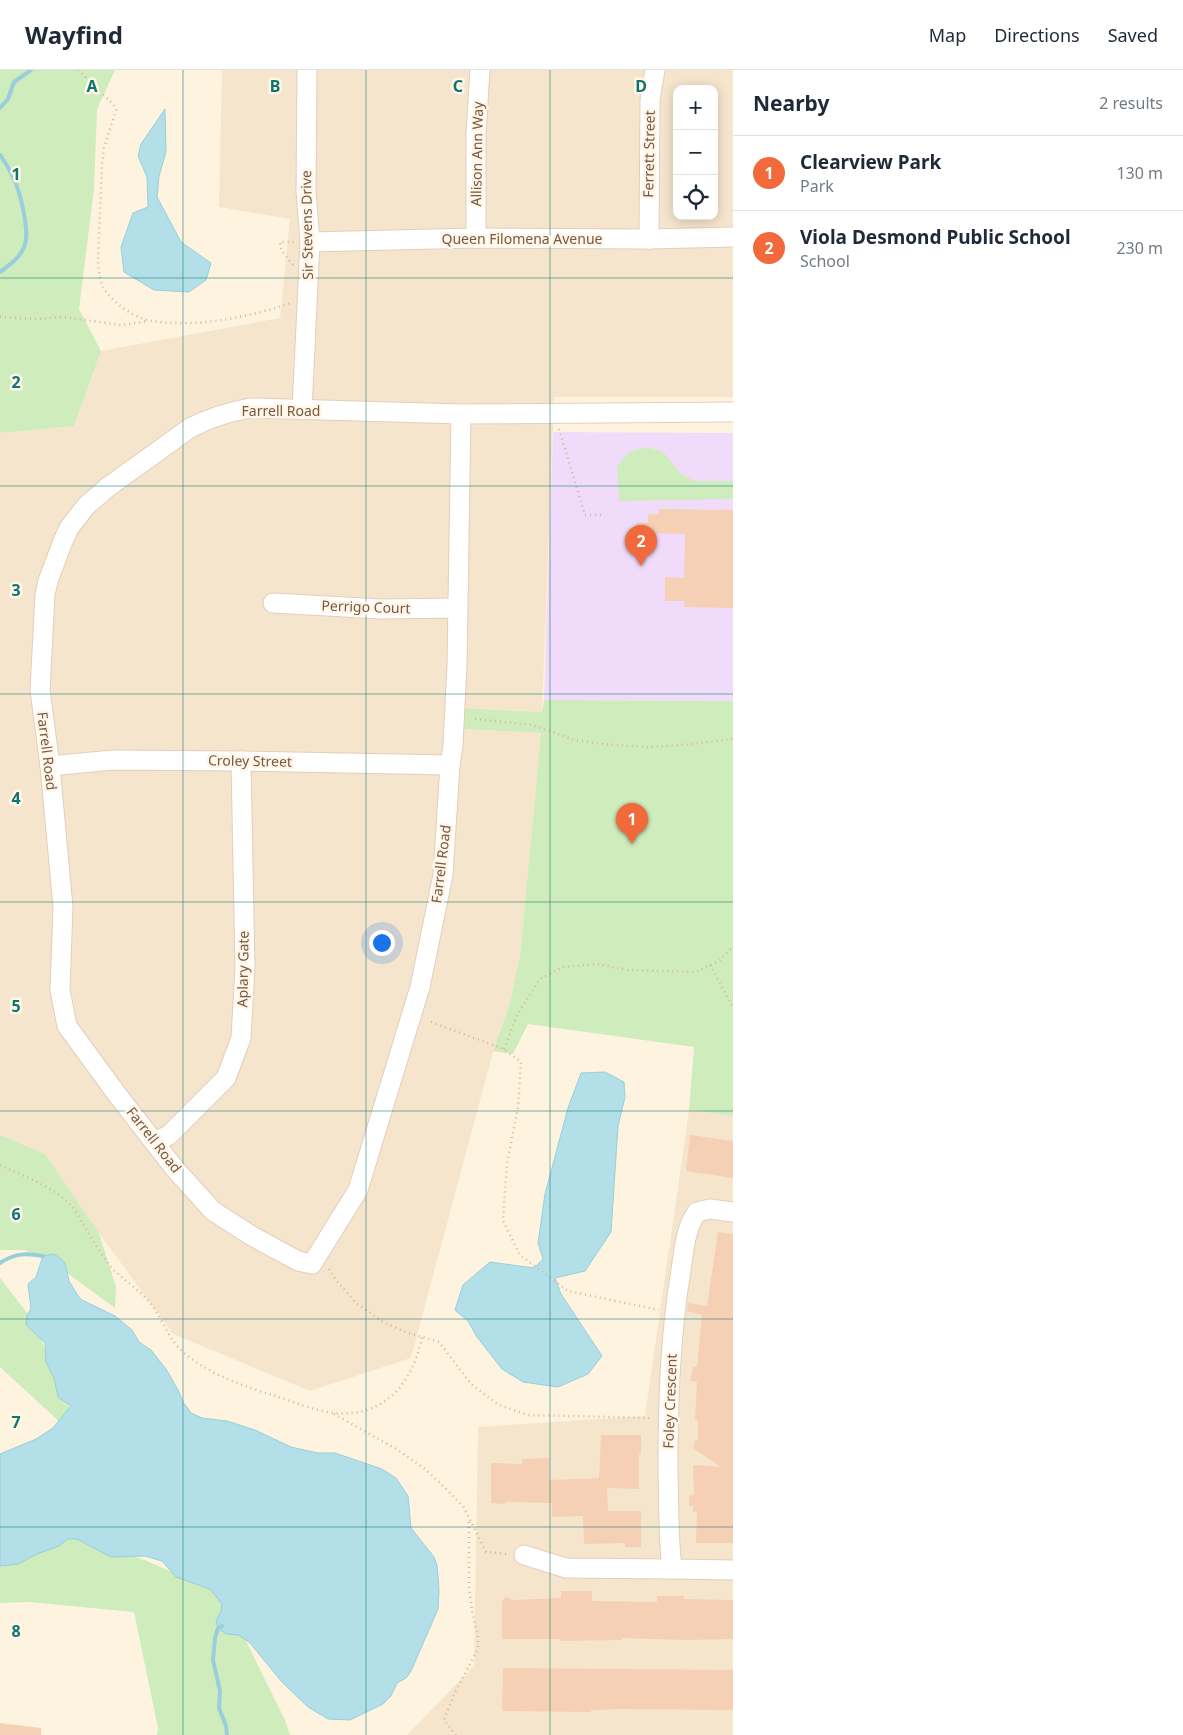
<!DOCTYPE html>
<meta charset="utf-8">
<style>
:root{--surface:#fff;--page:#f6f6f7;--text:#1f2937;--muted:#747a83;--line:#e0e1e3;--accent:#f2693b}
body{margin:0;font-family:"Noto Sans",sans-serif;background:var(--page);color:var(--text)}
.controls{position:absolute;right:15px;top:15px;display:grid;overflow:hidden;border-radius:10px;box-shadow:0 2px 12px #0003}
.controls button{width:45px;height:45px;display:grid;place-items:center;padding:0;border:0;border-bottom:1px solid var(--line);background:var(--surface);color:var(--text);font:25px sans-serif}
.you{position:absolute;left:381px;top:872px;width:18px;height:18px;margin:-12px;border:4px solid #fff;border-radius:50%;background:#1a73e8;box-shadow:0 0 0 8px #1a73e833}
.badge{display:grid;place-items:center;width:32px;height:32px;border-radius:50%;background:var(--accent);color:#fff;font-size:16px;font-weight:700}
.pin{position:absolute;translate:-50% -41px;filter:drop-shadow(0 1px 2px #0008)}
.pin::after{content:'';position:absolute;top:26px;width:18px;height:15px;background:inherit;clip-path:polygon(0 0,100% 0,50% 100%)}
.list{margin:0;padding:0;list-style:none}
h2{display:flex;justify-content:space-between;align-items:center;height:65px;margin:0;padding:0 20px;font-size:21px}
h2 small{font-size:16px;font-weight:400;color:var(--muted)}
.list li{display:grid;grid-template-columns:32px 1fr auto;gap:15px;align-items:center;box-sizing:border-box;height:75px;padding:0 20px;border-top:1px solid var(--line)}
.list b{display:block;font-size:19px;white-space:nowrap}
.list p{margin:0;font-size:16px;white-space:nowrap;color:var(--muted)}
.list em{font-size:16px;font-style:normal;color:var(--muted)}
.icon{flex:none;width:28px;height:28px;fill:none;stroke:currentColor;stroke-width:2;stroke-linecap:round;stroke-linejoin:round}
.map{position:relative;flex:none;width:733px;height:1665px;overflow:hidden}
header{display:flex;align-items:center;gap:30px;box-sizing:border-box;height:70px;padding:0 25px;background:var(--surface);border-bottom:1px solid var(--line)}
header strong{font-size:24px}
nav{display:flex;gap:28px;margin-inline-start:auto;font-size:18px}
main{display:flex}
aside{flex:1;background:var(--surface)}
.map>svg:first-child{display:block}
</style>
<header>
<strong>Wayfind</strong>
<nav><a>Map</a><a>Directions</a><a>Saved</a></nav>
</header>
<main>
<div class="map">
<svg width="733" height="1665" viewBox="0 0 733 1665">
<rect width="100%" height="100%" fill="#fef3df"/>
<g fill="#f6e5cd" fill-rule="evenodd">
<path d="M 222,0 L 733,0 L 733,327 L 554,327 L 542,642 L 464,638 L 463,659 L 541,663 L 520,886 L 509,936 L 493,982 L 411,1288 L 310,1321 L 173,1264 L 99,1163 L 45,1084 L 0,1065 L 0,363 L 74,356 L 101,281 L 280,248 L 290,149 L 219,137 ZM 677,19 L 714,19 L 714,146 L 677,146 Z"/>
<polygon points="689,1040 733,1046 733,1665 407,1665 474,1596 478,1357 645,1346"/>
</g>
<polygon fill="#f0dcfa" points="553,362 733,363 733,631 544,630"/>
<g fill="#cfecbd">
<polygon points="0,0 115,0 97,39 94,119 79,239 101,281 74,356 0,363"/>
<polygon points="647,377 663,382 680,403 694,411 733,411 733,429 619,431 617,397 629,382"/>
<polygon points="544,630 733,631 733,1046 689,1040 694,977 528,954 513,984 493,981 509,936 520,886 541,663 462,659 463,638 542,642"/>
<polygon points="0,1065 45,1084 99,1163 116,1217 115,1238 48,1189 24,1180 0,1180"/>
<polygon points="0,1208 28,1244 62,1311 70,1340 62,1354 0,1297"/>
<polygon points="45,1462 80,1468 147,1491 230,1528 241,1561 285,1650 290,1665 157,1665 158,1658 134,1542 29,1532 0,1533 0,1480"/>
</g>
<g fill="#b3dfe8" stroke="#98cfdb">
<polygon points="165,39 166,82 159,106 157,127 181,172 211,193 206,210 189,222 154,220 124,202 121,177 133,143 148,137 147,107 138,86 141,74"/>
<polygon points="605,1002 624,1012 625,1027 618,1056 611,1162 585,1201 555,1208 561,1224 602,1286 588,1304 558,1317 523,1312 502,1299 477,1267 468,1251 455,1240 463,1215 490,1192 534,1198 543,1189 538,1173 545,1124 568,1038 581,1003"/>
<polygon points="53,1184 59,1187 65,1193 69,1211 78,1226 82,1230 115,1246 132,1260 139,1272 151,1280 166,1299 178,1320 183,1332 191,1343 202,1348 227,1351 255,1360 291,1377 318,1383 335,1383 382,1399 396,1408 408,1426 411,1458 434,1487 437,1495 439,1519 438,1539 411,1601 406,1608 397,1613 391,1626 383,1634 350,1650 328,1649 308,1637 282,1612 250,1573 239,1565 226,1564 218,1558 216,1551 221,1541 222,1534 210,1519 176,1507 162,1491 145,1486 111,1487 77,1469 68,1469 59,1476 37,1484 18,1494 0,1496 0,1384 36,1369 53,1358 71,1336 58,1327 54,1308 46,1292 45,1273 26,1255 27,1246 31,1238 28,1214 36,1207 43,1186"/>
</g>
<g fill="none" stroke-linecap="round" stroke-linejoin="round">
<g stroke="#98cfdb" stroke-width="4">
<polyline points="0,38 8,29 14,12 31,0"/>
<path d="M 0,85 C 15,106 21,124 25,150 C 26,158 28,168 24,177 C 20,188 9,195 0,202"/>
<path d="M 0,1193 C 15,1183 26,1183 43,1186"/>
<polyline points="222,1556 218,1558 215,1568 213,1590 220,1621 219,1638 226,1656 227,1665"/>
</g>
</g>
<g fill="#f5d0b5">
<polygon points="659,439 733,440 733,538 684,537 685,531 665,531 665,507 684,508 685,464 637,463 637,453 648,453 648,444 659,444"/>
<polygon points="690,1065 733,1071 733,1108 686,1101"/>
<polygon points="718,1162 733,1164 733,1473 696,1473 697,1442 693,1442 693,1436 689,1436 689,1426 694,1425 693,1395 721,1397 693,1378 695,1371 698,1370 698,1350 695,1350 697,1312 690,1311 693,1297 697,1297 702,1245 687,1241 688,1233 707,1236"/>
<polygon points="601,1365 641,1365 641,1384 639,1384 639,1419 607,1418 608,1441 641,1441 641,1477 625,1477 625,1473 584,1474 583,1446 552,1447 552,1433 505,1432 505,1434 491,1433 491,1393 522,1394 522,1389 549,1388 549,1410 599,1408"/>
<polygon points="561,1521 592,1521 592,1531 657,1532 657,1526 684,1526 684,1529 733,1530 733,1569 687,1570 622,1568 622,1570 561,1571 561,1569 502,1569 502,1532 504,1529 506,1527 513,1530 561,1528"/>
<polygon points="503,1598 733,1600 733,1640 622,1639 591,1640 591,1642 502,1641"/>
<polygon points="0,1653 41,1658 41,1665 0,1665"/>
</g>
<g fill="none" stroke-linecap="round" stroke-linejoin="round">
<defs>
<g id="minor">
<polyline points="476,168 476,64 480,0"/>
<polyline points="649,169 650,30 655,0"/>
<polyline points="310,172 476,168 649,169 733,167"/>
<polyline points="302,340 310,172 306,122 307,0"/>
<path d="M 461,344 L 457,596 L 453,675 L 450,695 L 443,805 L 420,917 L 358,1120 L 312,1194 L 298,1191 L 252,1166 L 213,1141 L 175,1099 L 116,1023 L 67,956 L 60,920 L 63,837 L 50,696 L 40,620 L 45,525 L 48,511 L 63,471 L 69,458 L 86,436 L 108,417 L 190,358 C 209,348 228,342 250,338 L 461,344 L 733,342"/>
<polyline points="273,533 381,539 458,538"/>
<polyline points="50,696 113,690 241,691 450,695"/>
<polyline points="155,1072 169,1065 226,1008 241,968 245,898 241,691"/>
<path d="M 733,1142 L 710,1139 L 697,1142 C 685,1159 684,1180 681,1200 C 670,1266 668,1333 668,1400 C 669,1433 668,1466 672,1499 L 733,1500"/>
<polyline points="524,1485 566,1498 672,1499"/>
</g>
</defs>
<use href="#minor" stroke="#e2cfbb" stroke-width="21"/>
<g stroke="#dab498" stroke-width="2.5" stroke-dasharray="1 4" stroke-linecap="butt">
<path d="M 78,0 L 113,34 L 116,40 L 104,78 L 102,94 L 98,191 C 99,200 99,209 103,217 C 111,232 136,249 152,251 C 196,258 250,247 291,233"/>
<polyline points="293,195 281,180 280,172 294,172"/>
<polyline points="0,247 35,249 63,247 121,255 149,251"/>
<polyline points="559,359 585,445 604,445"/>
<polyline points="475,649 532,655 575,670 603,674 646,677 684,675 733,669"/>
<polyline points="710,895 733,937"/>
<polyline points="431,952 504,979 521,992 518,1037 507,1093 503,1151 520,1185 568,1221 659,1240"/>
<polyline points="504,979 517,945 540,909 563,897 597,894 628,900 696,902 719,891 733,877"/>
<path d="M 0,1095 C 25,1107 52,1116 72,1136 C 76,1141 79,1147 82,1152 C 91,1167 100,1183 111,1197 C 123,1210 139,1219 150,1233 C 162,1247 167,1267 181,1280 C 205,1303 245,1317 276,1326 C 294,1332 315,1341 334,1343 C 384,1348 413,1313 422,1267"/>
<polyline points="329,1199 336,1210 356,1233 383,1252 408,1263 439,1272 471,1314 499,1335 528,1345 652,1348"/>
<polyline points="334,1344 398,1380 425,1399 441,1414 463,1436 486,1482 509,1484"/>
<polyline points="456,1665 444,1650 456,1620 478,1579 478,1566 472,1541 469,1517 469,1450"/>
</g>
<use href="#minor" stroke="#fff" stroke-width="19"/>
</g>
<path fill="none" stroke="#0f766e" stroke-width="1" stroke-opacity="0.55" d="M 183,0 L 183,1665M 366,0 L 366,1665M 550,0 L 550,1665M 0,208 L 733,208M 0,416 L 733,416M 0,624 L 733,624M 0,832 L 733,832M 0,1041 L 733,1041M 0,1249 L 733,1249M 0,1457 L 733,1457"/>
<g text-anchor="middle" stroke-width="5" stroke-linejoin="round" paint-order="stroke">
<g font-size="14" fill="#765845" stroke="#fff6e7">
<text transform="translate(477 84) rotate(-89)" y="5">Allison Ann Way</text>
<text transform="translate(649 84) rotate(-89)" y="5">Ferrett Street</text>
<text transform="translate(307 155) rotate(-91)" y="5">Sir Stevens Drive</text>
<text x="522" y="174">Queen Filomena Avenue</text>
<text x="281" y="346">Farrell Road</text>
<text transform="translate(366 537) rotate(2)" y="5">Perrigo Court</text>
<text transform="translate(47 681) rotate(83)" y="5">Farrell Road</text>
<text transform="translate(250 691) rotate(1)" y="5">Croley Street</text>
<text transform="translate(441 794) rotate(-83)" y="5">Farrell Road</text>
<text transform="translate(243 899) rotate(-89)" y="5">Aplary Gate</text>
<text transform="translate(154 1070) rotate(52)" y="5">Farrell Road</text>
<text transform="translate(670 1331) rotate(-88)" y="5">Foley Crescent</text>
</g>
</g>
<g font-size="16" text-anchor="middle" font-weight="bold" fill="#0f766e" stroke="#fff6e7" stroke-width="5" stroke-linejoin="round" paint-order="stroke">
<text x="92" y="22">A</text>
<text x="275" y="22">B</text>
<text x="458" y="22">C</text>
<text x="641" y="22">D</text>
<text x="16" y="110">1</text>
<text x="16" y="318">2</text>
<text x="16" y="526">3</text>
<text x="16" y="734">4</text>
<text x="16" y="942">5</text>
<text x="16" y="1150">6</text>
<text x="16" y="1358">7</text>
<text x="16" y="1567">8</text>
</g>
</svg>
<div class="controls">
<button>+</button>
<button>−</button>
<button><svg class="icon" aria-label="locate" viewBox="0 0 24 24"><circle cx="12" cy="12" r="6"/><path d="M12 2v4M12 18v4M2 12h4M18 12h4"/></svg></button>
</div>
<div class="you"></div>
<div class="pin badge" style="left:632px;top:774px">1</div>
<div class="pin badge" style="left:641px;top:496px">2</div>
</div>
<aside>
<h2>Nearby<small>2 results</small></h2>
<ul class="list">
<li><span class="badge">1</span><div><b>Clearview Park</b><p>Park</p></div><em>130 m</em></li>
<li><span class="badge">2</span><div><b>Viola Desmond Public School</b><p>School</p></div><em>230 m</em></li>
</ul>
</aside>
</main>
